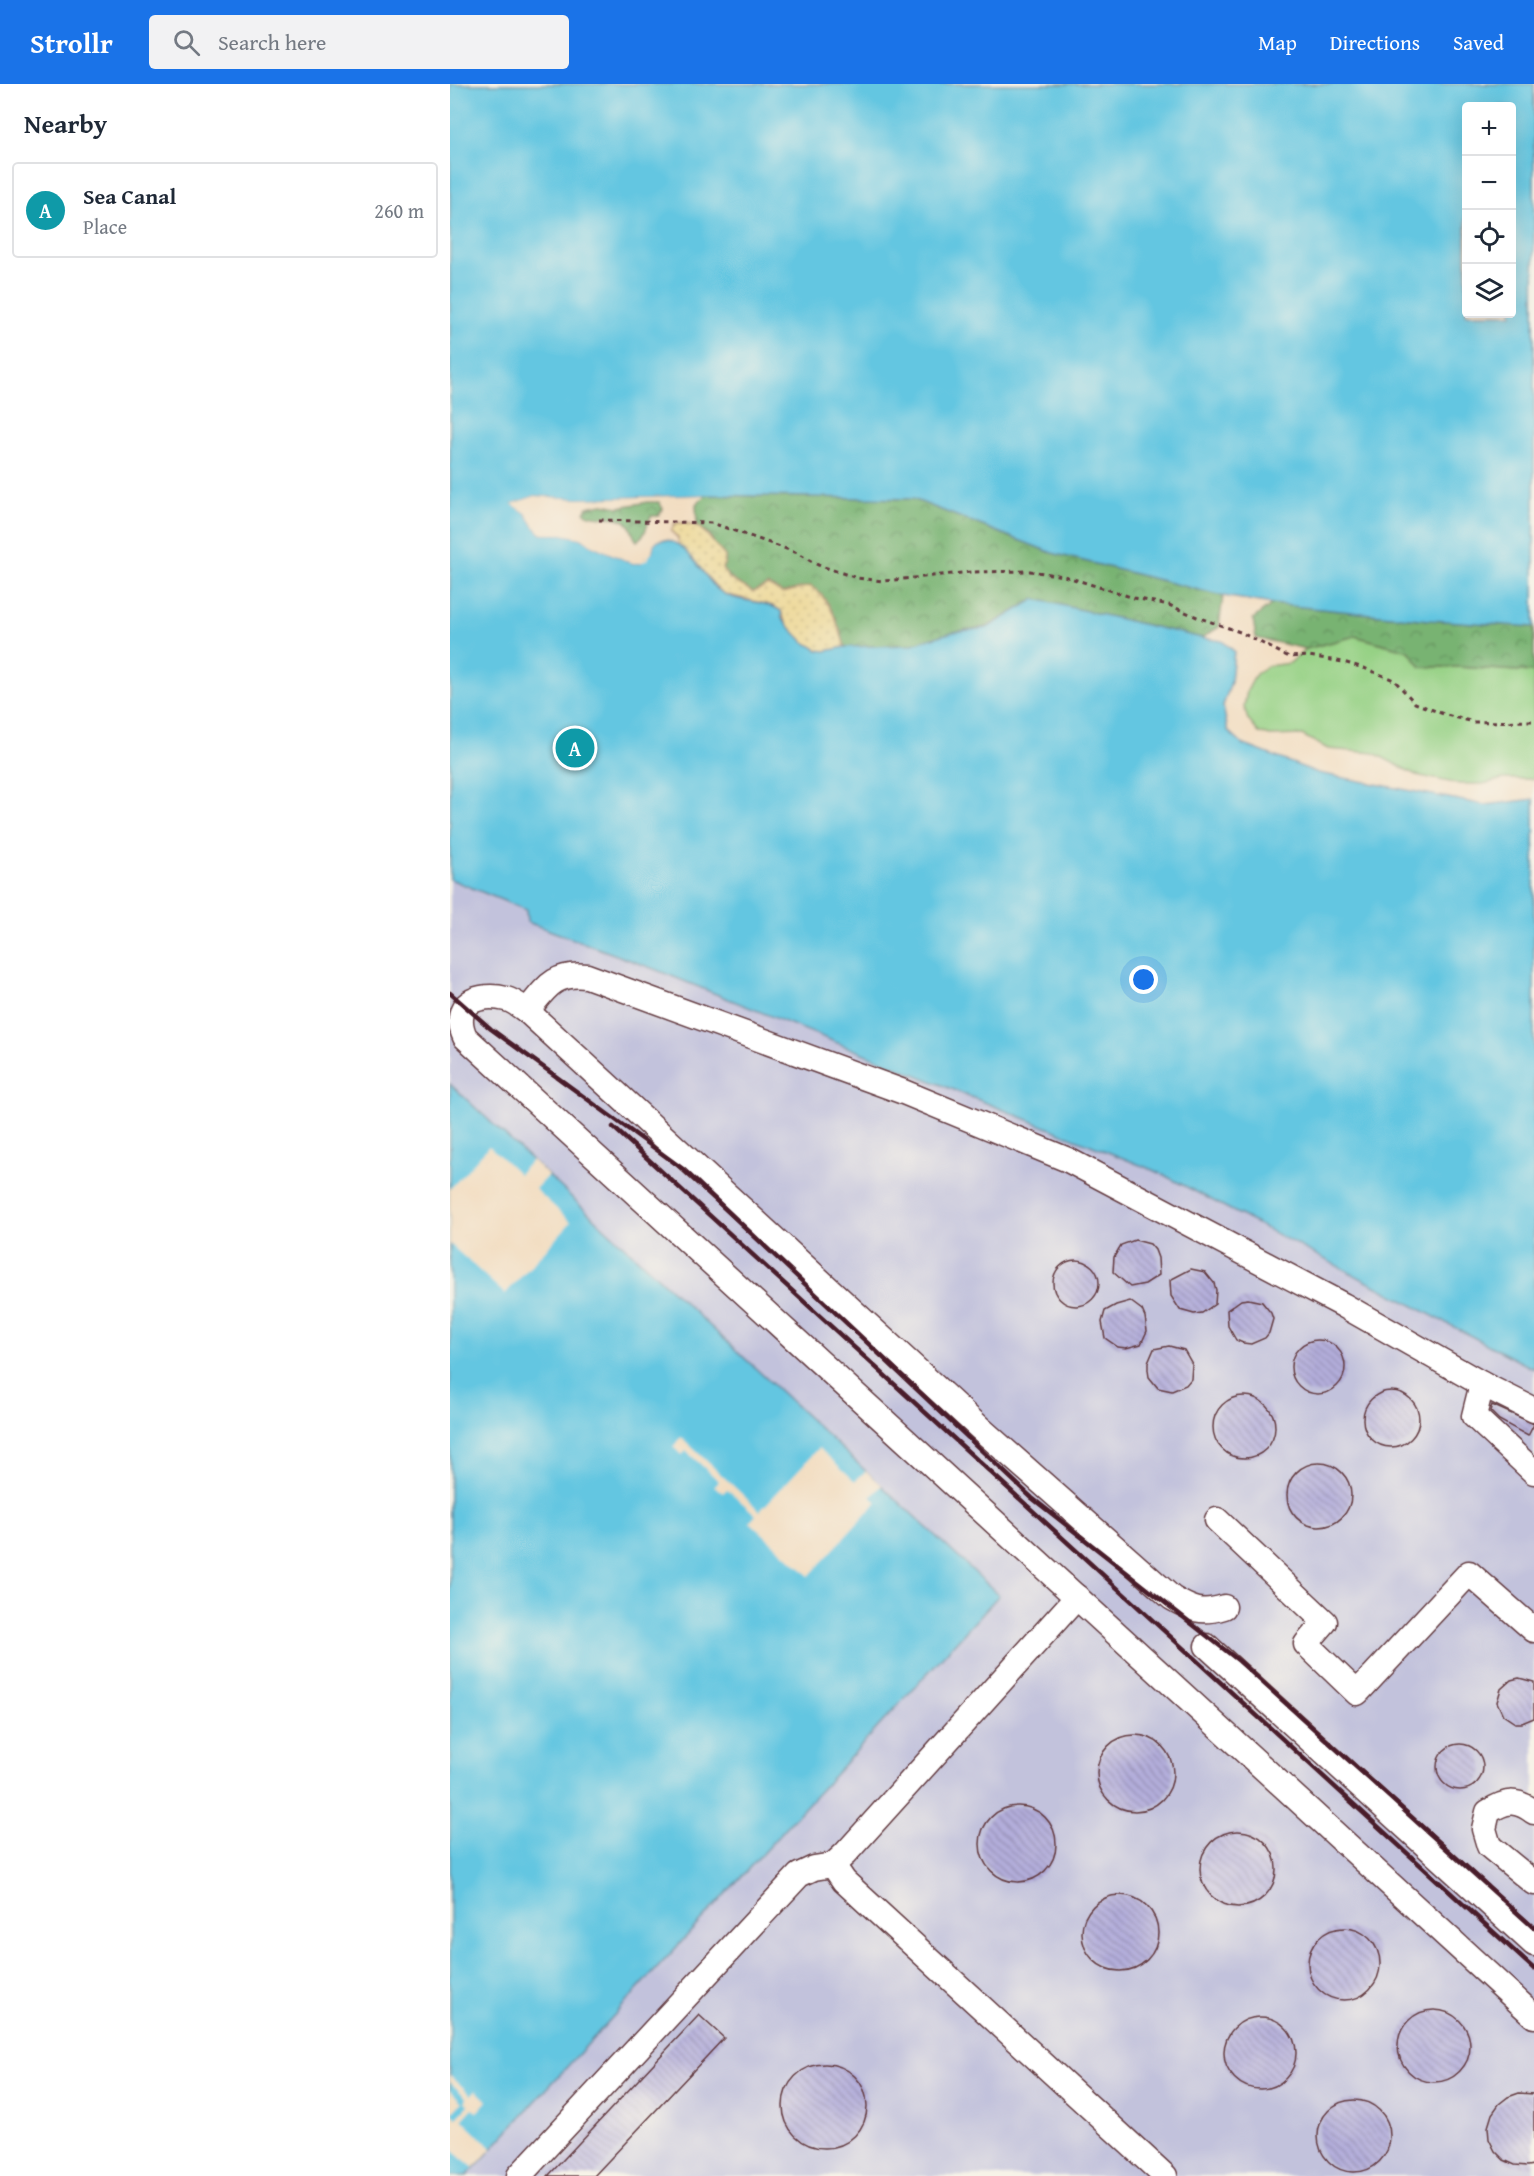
<!DOCTYPE html>
<meta charset="utf-8">
<style>
:root{--surface:#fff;--page:#f2f2f3;--text:#1f2937;--muted:#747a83;--line:#e0e1e3;--accent:#1a73e8}
body{margin:0;font-family:"Gentium Book Plus",serif;background:var(--page);color:var(--text)}
.controls{position:absolute;right:18px;top:18px;display:grid;overflow:hidden;border-radius:6px;box-shadow:0 6px 24px #0002}
.controls button{width:54px;height:54px;display:grid;place-items:center;padding:0;border:0;border-bottom:2px solid var(--line);background:var(--surface);color:var(--text);font:30px sans-serif}
.you{position:absolute;left:694px;top:896px;width:21px;height:21px;margin:-15px;border:4px solid #fff;border-radius:50%;background:#1a73e8;box-shadow:0 0 0 9px #1a73e833}
.badge{display:grid;place-items:center;width:39px;height:39px;border-radius:50%;background:var(--accent);color:#fff;font-size:20px;font-weight:700}
.pin{position:absolute;translate:-50% -50%;border:3px solid #fff;box-shadow:0 2px 6px #0006}
.list{margin:0;padding:0;list-style:none}
h2{display:flex;justify-content:space-between;align-items:center;height:78px;margin:0;padding:0 24px;font-size:26px}
h2 small{font-size:20px;font-weight:400;color:var(--muted)}
.list li{display:grid;grid-template-columns:39px 1fr auto;gap:18px;align-items:center;box-sizing:border-box;height:96px;margin:0 12px 12px;padding:0 12px;border:2px solid var(--line);border-radius:6px}
.list b{display:block;font-size:22px;white-space:nowrap}
.list p{margin:0;font-size:20px;white-space:nowrap;color:var(--muted)}
.list em{font-size:20px;font-style:normal;color:var(--muted)}
.icon{flex:none;width:33px;height:33px;fill:none;stroke:currentColor;stroke-width:2;stroke-linecap:round;stroke-linejoin:round}
.map{position:relative;flex:none;width:1084px;height:2092px;overflow:hidden}
header{display:flex;align-items:center;gap:36px;box-sizing:border-box;height:84px;padding:0 30px;background:var(--accent);color:#fff}
header strong{font-size:28px}
nav{display:flex;gap:33px;margin-inline-start:auto;font-size:21px}
.search{width:420px;height:54px;background:var(--page);display:flex;align-items:center;gap:15px;box-sizing:border-box;padding:0 21px;border-radius:6px;color:var(--muted);font-size:22px}
main{display:flex}
aside{flex:1;background:var(--surface)}
.map>svg:first-child{display:block}
</style>
<header>
<strong>Strollr</strong>
<div class="search"><svg class="icon" aria-label="search" viewBox="0 0 24 24"><circle cx="10" cy="10" r="6"/><path d="M15 15l6 6"/></svg>Search here</div>
<nav><a>Map</a><a>Directions</a><a>Saved</a></nav>
</header>
<main>
<aside>
<h2>Nearby<small></small></h2>
<ul class="list">
<li><span class="badge" style="background:#0f9aa8">A</span><div><b>Sea Canal</b><p>Place</p></div><em>260 m</em></li>
</ul>
</aside>
<div class="map">
<svg width="1084" height="2092" viewBox="0 0 1084 2092">
<defs>
<pattern id="forest-crowns" width="20" height="18" patternUnits="userSpaceOnUse" patternTransform="scale(1.5)"><rect width="20" height="18" fill="#78b372"/><path d="M2 6a3 3 0 1 1 6 0M12 15a3 3 0 1 1 6 0" fill="none" stroke="#64915e"/></pattern>
<pattern id="sand-dots" width="8" height="8" patternUnits="userSpaceOnUse" patternTransform="scale(1.5)"><rect width="8" height="8" fill="#eeda9e"/><path d="M2 2h.1M6 6h.1" fill="none" stroke="#cebb88" stroke-width="1.8" stroke-linecap="round"/></pattern>
<pattern id="building-back-hatch" width="6" height="6" patternUnits="userSpaceOnUse" patternTransform="scale(1.5)"><rect width="6" height="6" fill="#b3aedb"/><path d="M-1 5l2 2M0 0l6 6M5-1l2 2" fill="none" stroke="#948db2"/></pattern>
</defs>
<rect width="100%" height="100%" fill="#f7f3e8"/>
<filter id="ink" filterUnits="userSpaceOnUse"><feTurbulence type="fractalNoise" baseFrequency=".0167" numOctaves="2"/><feDisplacementMap in="SourceGraphic" scale="12" xChannelSelector="R" yChannelSelector="G"/><feConvolveMatrix kernelMatrix="1 2 1 2 8 2 1 2 1" color-interpolation-filters="sRGB"/></filter>
<filter id="wash" filterUnits="userSpaceOnUse"><feTurbulence type="fractalNoise" baseFrequency=".008" numOctaves="4" result="noise"/><feDisplacementMap in="SourceGraphic" scale="24" xChannelSelector="R" yChannelSelector="G"/><feGaussianBlur stdDeviation="1.35" result="paint"/><feColorMatrix in="noise" values="0 0 0 0 0 0 0 0 0 0 0 0 0 0 0 0 0 1.4 0 .05"/><feComposite in="paint" operator="in"/></filter>
<g filter="url(#wash)">
<rect width="100%" height="100%" fill="#f2dcbf"/>
<polygon fill="#c2c2dc" points="0,795 76,826 77,838 204,885 710,1089 1084,1285 1084,2092 17,2092 549,1511 0,1000"/>
<polygon fill="#96d185" stroke="#707858" stroke-width="1.5" points="905,552 959,567 971,583 1008,583 1084,588 1084,695 1053,695 1033,700 1009,700 966,691 924,669 878,665 852,651 820,652 809,649 798,636 794,623 797,607 806,590 818,582 840,579 856,565"/>
<g fill="url(#forest-crowns)" stroke="#61694e" stroke-width="1.5">
<polygon points="256,411 463,415 602,469 773,512 769,543 752,554 585,515 537,543 503,548 459,561 395,563 390,546 360,502 332,509 318,501 303,508 280,495 272,485 275,479 275,472 267,464 259,450 247,442 246,420"/>
<path d="M 198,418 L 209,418 L 213,425 L 208,432 L 201,432 L 194,450 L 187,457 C 181,451 183,442 175,437 C 164,429 146,437 134,428 L 137,423 L 153,420 L 169,423 Z"/>
<polygon points="822,520 980,536 1084,543 1084,588 1008,583 971,583 959,567 905,552 856,565 806,554 803,535"/>
</g>
<path fill="url(#sand-dots)" stroke="#9c7c64" stroke-width="1.5" d="M 225,439 C 255,437 257,454 275,472 L 275,479 L 272,485 L 280,495 L 303,508 L 318,501 L 332,509 L 360,502 C 380,512 389,542 395,563 C 387,565 378,568 371,567 C 355,563 334,542 331,527 L 323,522 L 274,510 L 266,503 L 228,460 L 228,454 L 221,447 Z"/>
<g fill="#63c6e1" stroke="#567286" stroke-width="1.5" fill-rule="evenodd">
<path d="M 0,0 L 1084,0 L 1084,543 L 980,536 L 822,520 L 773,512 L 602,469 L 463,415 L 256,411 L 128,415 L 85,412 L 63,420 L 76,429 L 84,442 L 92,450 L 111,450 L 131,454 L 144,462 L 182,479 L 190,479 L 202,468 L 204,459 C 229,443 251,489 266,504 C 283,520 312,514 331,527 L 332,535 L 353,557 L 368,566 L 375,567 L 395,563 L 459,561 L 503,548 L 537,544 L 585,515 L 752,554 L 772,557 L 784,567 L 781,598 L 773,622 L 778,647 L 792,660 L 868,689 L 1035,721 L 1084,715 L 1084,1285 L 710,1089 L 204,885 L 77,838 L 76,826 L 0,795 ZM 1016,22 L 1062,22 L 1062,230 L 1016,230 Z"/>
<polygon points="0,1000 549,1511 17,2092 0,2092"/>
</g>
<g fill="#f2dcbf">
<polygon points="256,411 253,414 128,418 85,415 69,421 79,427 86,440 93,447 111,447 131,451 145,460 183,476 195,474 202,457 210,452 220,452 228,457 228,460 219,455 211,455 204,459 202,468 197,476 190,479 182,479 144,462 131,454 111,450 92,450 84,442 76,429 62,420 85,412 128,415"/>
<polygon points="39,1062 69,1090 82,1076 98,1091 85,1105 121,1138 55,1210 0,1160 0,1105"/>
<polygon points="231,1353 310,1427 369,1364 405,1397 416,1387 432,1401 421,1413 427,1418 359,1492 300,1438 306,1431 277,1405 273,1409 264,1402 269,1397 236,1367 232,1371 223,1363"/>
<polygon points="0,1991 21,2011 26,2006 37,2017 27,2028 22,2025 12,2036 42,2064 24,2084 0,2064 0,2006 12,2018 2,2029 7,2034 19,2021 15,2018 17,2014 0,1998"/>
</g>
<g id="blocks">
<g fill="url(#building-back-hatch)">
<polygon points="685,1156 700,1160 705,1166 708,1174 709,1191 695,1200 680,1203 663,1188 664,1173 671,1161"/>
<circle cx="626" cy="1199" r="23"/>
<polygon points="741,1185 755,1188 764,1199 766,1206 765,1220 752,1229 744,1230 730,1226 721,1212 720,1196"/>
<polygon points="798,1215 812,1218 821,1229 823,1235 819,1249 815,1254 801,1260 793,1259 786,1256 778,1242 777,1226 791,1216"/>
<polygon points="680,1217 692,1226 695,1233 697,1247 691,1260 676,1264 668,1263 655,1254 652,1238 655,1227 666,1221"/>
<circle cx="868" cy="1283" r="27"/>
<polygon points="719,1262 734,1266 742,1280 741,1295 736,1301 722,1307 708,1304 699,1293 698,1286 698,1279 704,1265"/>
<circle cx="941" cy="1335" r="28"/>
<circle cx="794" cy="1343" r="31"/>
<polygon points="1042,1321 1084,1340 1078,1352 1049,1336 1040,1327"/>
<circle cx="869" cy="1411" r="32"/>
<polygon points="1069,1594 1084,1598 1084,1634 1072,1639 1065,1639 1053,1631 1047,1618 1051,1605 1061,1596"/>
<circle cx="685" cy="1689" r="38"/>
<circle cx="1010" cy="1683" r="23"/>
<circle cx="568" cy="1760" r="38"/>
<circle cx="788" cy="1785" r="38"/>
<circle cx="670" cy="1849" r="38"/>
<circle cx="894" cy="1880" r="36"/>
<circle cx="984" cy="1962" r="36"/>
<polygon points="249,1931 274,1954 144,2092 98,2092"/>
<circle cx="810" cy="1969" r="36"/>
<circle cx="375" cy="2022" r="42"/>
<polygon points="1069,2009 1084,2010 1084,2081 1078,2082 1065,2081 1054,2076 1045,2067 1039,2055 1038,2043 1042,2030 1049,2020 1058,2013"/>
<circle cx="904" cy="2052" r="36"/>
</g>
</g>
</g>
<g filter="url(#ink)">
<use href="#blocks" fill-opacity="0" stroke="#633b41" stroke-width="1.5"/>
<g fill="none" stroke-linecap="round" stroke-linejoin="round">
<defs>
<g id="minor">
<path d="M 77,927 C 96,904 104,888 137,892 L 451,1007 L 618,1076 L 893,1221 L 1032,1300 L 1084,1326"/>
<polyline points="1032,1300 1024,1332 1084,1388"/>
<polyline points="767,1436 875,1538 856,1560 907,1609 1019,1489 1084,1546"/>
<path d="M 774,1523 C 752,1530 742,1526 722,1514 L 531,1345 L 77,927 C 71,923 64,917 56,915 C 29,908 0,919 15,953 L 1084,1932"/>
<polyline points="757,1562 1084,1860"/>
<path d="M 1084,1728 C 1066,1715 1056,1716 1038,1728 L 1034,1745 L 1039,1762 L 1084,1799"/>
<polyline points="383,1781 394,1797 715,2092"/>
<polyline points="69,2092 349,1791 364,1784 383,1781 395,1770 627,1513"/>
</g>
</defs>
<use href="#minor" stroke="#633b41" stroke-width="27"/>
<polyline stroke="#633b41" stroke-width="3" stroke-dasharray="4.5 4.5" stroke-linecap="butt" points="149,436 262,439 345,468 368,481 407,494 434,497 521,488 580,487 614,492 684,514 719,521 747,533 790,548 839,573 859,572 893,578 914,584 944,596 965,619 996,631 1024,638 1084,637"/>
<use href="#minor" stroke="#fff" stroke-width="24"/>
<g stroke="#4a1f2b" stroke-width="4.5">
<polyline points="0,909 41,945 233,1085 582,1414 789,1577 1084,1844"/>
<polyline points="163,1043 1084,1885"/>
</g>
</g>
</g>
</svg>
<div class="controls">
<button>+</button>
<button>−</button>
<button><svg class="icon" aria-label="locate" viewBox="0 0 24 24"><circle cx="12" cy="12" r="6"/><path d="M12 2v4M12 18v4M2 12h4M18 12h4"/></svg></button>
<button><svg class="icon" aria-label="layers" viewBox="0 0 24 24"><path d="M12 4l9 5-9 5-9-5zM3 14l9 5 9-5"/></svg></button>
</div>
<div class="you"></div>
<div class="pin badge" style="left:125px;top:664px;background:#0f9aa8">A</div>
</div>
</main>
